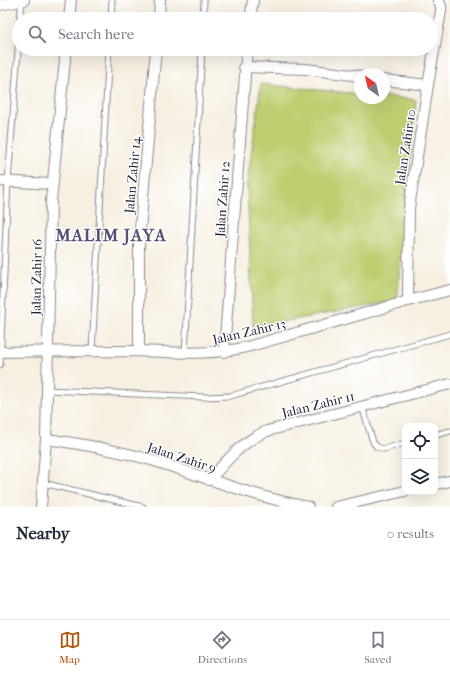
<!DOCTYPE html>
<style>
:root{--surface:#fff;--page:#f6f6f7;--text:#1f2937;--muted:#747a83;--line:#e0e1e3;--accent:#b45309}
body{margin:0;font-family:"IM FELL French Canon",serif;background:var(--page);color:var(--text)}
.controls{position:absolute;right:12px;bottom:12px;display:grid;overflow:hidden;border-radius:8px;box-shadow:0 4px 16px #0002}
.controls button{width:36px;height:36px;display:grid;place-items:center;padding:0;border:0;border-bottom:1px solid var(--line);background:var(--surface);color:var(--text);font:20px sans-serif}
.compass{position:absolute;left:354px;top:68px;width:36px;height:36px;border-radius:50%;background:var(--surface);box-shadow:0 4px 16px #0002;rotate:326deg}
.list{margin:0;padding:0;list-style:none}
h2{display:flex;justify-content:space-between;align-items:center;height:52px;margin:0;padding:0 16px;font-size:17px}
h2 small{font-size:13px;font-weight:400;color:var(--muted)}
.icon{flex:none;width:22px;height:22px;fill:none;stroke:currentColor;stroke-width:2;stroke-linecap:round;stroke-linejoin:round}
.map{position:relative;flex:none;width:450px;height:507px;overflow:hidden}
.search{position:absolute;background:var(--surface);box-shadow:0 4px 16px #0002;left:12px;right:12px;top:12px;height:44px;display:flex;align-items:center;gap:10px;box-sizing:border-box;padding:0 14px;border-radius:22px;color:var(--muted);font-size:15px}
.sheet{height:112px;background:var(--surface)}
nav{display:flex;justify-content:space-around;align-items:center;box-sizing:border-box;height:56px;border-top:1px solid var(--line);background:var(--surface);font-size:11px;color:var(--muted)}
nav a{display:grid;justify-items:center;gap:2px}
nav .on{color:var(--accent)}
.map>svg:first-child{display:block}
</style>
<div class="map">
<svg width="450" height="507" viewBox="0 0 450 507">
<rect width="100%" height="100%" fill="#fff"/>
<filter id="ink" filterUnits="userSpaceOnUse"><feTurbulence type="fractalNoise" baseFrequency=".025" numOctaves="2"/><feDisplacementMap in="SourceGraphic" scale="8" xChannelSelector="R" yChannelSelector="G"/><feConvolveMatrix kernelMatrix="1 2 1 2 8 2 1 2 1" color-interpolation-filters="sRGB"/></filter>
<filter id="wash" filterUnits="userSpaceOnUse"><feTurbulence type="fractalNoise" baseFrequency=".012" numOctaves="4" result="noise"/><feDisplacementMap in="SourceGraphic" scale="16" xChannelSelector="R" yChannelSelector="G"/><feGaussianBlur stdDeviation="0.9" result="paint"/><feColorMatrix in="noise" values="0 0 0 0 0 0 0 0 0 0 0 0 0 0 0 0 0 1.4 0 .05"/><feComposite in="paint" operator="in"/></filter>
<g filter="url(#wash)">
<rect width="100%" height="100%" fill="#f7efe0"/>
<polygon fill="#bdce70" stroke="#707856" points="261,84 360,94 360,98 384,98 384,96 416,100 397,301 253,327 247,184"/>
</g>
<g filter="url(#ink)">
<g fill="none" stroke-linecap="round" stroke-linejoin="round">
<defs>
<g id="service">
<polyline points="20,19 22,0"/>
<polyline points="111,19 112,0"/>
<polyline points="203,19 204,0"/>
<polyline points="92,351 109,49"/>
<polyline points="185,353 202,49"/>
<polyline points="0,365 8,181 19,38"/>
<polyline points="47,390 204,397 230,396 450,334"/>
<polyline points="362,406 373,442 377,447 384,449 405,443"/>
<polyline points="435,435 450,431"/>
<polyline points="43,483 143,507"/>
</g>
<g id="minor">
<polyline points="0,5 24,0"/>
<polyline points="69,19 71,0"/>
<polyline points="159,19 160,0"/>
<polyline points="250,19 253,0"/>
<polyline points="244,67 306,69 360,76"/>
<polyline points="384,80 428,85"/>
<polyline points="0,181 52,184"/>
<polyline points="408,301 409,208 428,85 441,11 441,6 438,0"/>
<polyline points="139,351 139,241 156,49"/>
<path d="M 0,352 C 46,351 92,351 137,351 C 174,352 210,356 247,347 L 408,301 L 450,290"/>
<polyline points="224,352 247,49"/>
<path d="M 46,439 C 82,444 116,450 151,460 C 203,476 254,497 308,507"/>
<path d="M 209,480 C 227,461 242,441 267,431 L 450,384"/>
<polyline points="435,484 450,481"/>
<polyline points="41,507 46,439 51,201 66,49"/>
<polyline points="336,507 405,491"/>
</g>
</defs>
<use href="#service" stroke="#8c888e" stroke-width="7"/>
<use href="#minor" stroke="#8c888e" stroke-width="12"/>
<use href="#service" stroke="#fff" stroke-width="5"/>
<use href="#minor" stroke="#fff" stroke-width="10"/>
</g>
</g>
<g text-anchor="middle" stroke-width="3" stroke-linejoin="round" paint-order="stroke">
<g font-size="13" fill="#22223b" stroke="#fff">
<text transform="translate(405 147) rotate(-81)" y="5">Jalan Zahir 10</text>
<text transform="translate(132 175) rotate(-85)" y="5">Jalan Zahir 14</text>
<text transform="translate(222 199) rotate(-86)" y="5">Jalan Zahir 12</text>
<text transform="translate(36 277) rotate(-89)" y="5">Jalan Zahir 16</text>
<text transform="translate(249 331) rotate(-13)" y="5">Jalan Zahir 13</text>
<text transform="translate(318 404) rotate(-14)" y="5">Jalan Zahir 11</text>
<text transform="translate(182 457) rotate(18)" y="5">Jalan Zahir 9</text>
</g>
<g font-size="17" font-weight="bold" letter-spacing="1" fill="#5a4f75" stroke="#fff">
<text x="111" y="241">MALIM JAYA</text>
</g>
</g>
</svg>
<div class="controls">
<button><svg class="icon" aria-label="locate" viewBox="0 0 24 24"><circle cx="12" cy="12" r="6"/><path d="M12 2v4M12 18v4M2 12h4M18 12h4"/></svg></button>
<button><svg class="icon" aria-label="layers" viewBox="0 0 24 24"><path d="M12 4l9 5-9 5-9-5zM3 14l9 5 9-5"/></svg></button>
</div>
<svg class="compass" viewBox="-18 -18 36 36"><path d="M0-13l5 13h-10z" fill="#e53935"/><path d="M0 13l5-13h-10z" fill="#747a83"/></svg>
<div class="search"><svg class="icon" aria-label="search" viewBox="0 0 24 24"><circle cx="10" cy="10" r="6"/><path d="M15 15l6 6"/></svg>Search here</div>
</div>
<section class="sheet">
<h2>Nearby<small>0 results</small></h2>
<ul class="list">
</ul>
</section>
<nav>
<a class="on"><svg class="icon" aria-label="map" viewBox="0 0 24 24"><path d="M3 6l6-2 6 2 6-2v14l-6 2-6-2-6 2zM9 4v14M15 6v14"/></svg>Map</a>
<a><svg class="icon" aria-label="directions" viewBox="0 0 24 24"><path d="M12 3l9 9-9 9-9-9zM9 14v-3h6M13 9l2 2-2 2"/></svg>Directions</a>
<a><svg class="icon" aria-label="saved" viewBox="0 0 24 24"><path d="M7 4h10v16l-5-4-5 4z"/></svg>Saved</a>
</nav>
